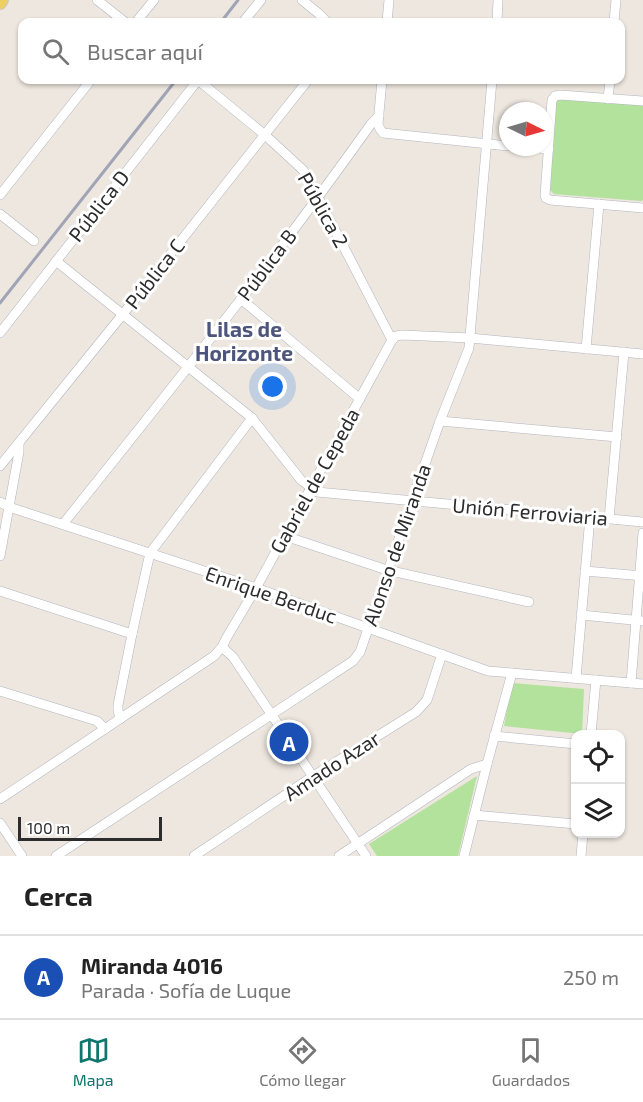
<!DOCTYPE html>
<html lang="es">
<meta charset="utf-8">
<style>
:root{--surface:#fff;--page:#f6f6f6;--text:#222;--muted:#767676;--line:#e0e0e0;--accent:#0f766e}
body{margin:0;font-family:"Exo 2",sans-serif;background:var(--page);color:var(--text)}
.controls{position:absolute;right:18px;bottom:18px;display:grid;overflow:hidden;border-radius:12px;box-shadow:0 2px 4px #0004}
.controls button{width:54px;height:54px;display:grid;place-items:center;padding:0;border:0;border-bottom:2px solid var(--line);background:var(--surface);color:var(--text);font:30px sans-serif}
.compass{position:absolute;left:499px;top:102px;width:54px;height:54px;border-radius:50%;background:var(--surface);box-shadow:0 2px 4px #0004;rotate:95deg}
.scale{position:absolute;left:18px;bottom:15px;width:144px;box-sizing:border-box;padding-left:6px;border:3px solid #2c2c2c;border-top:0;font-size:16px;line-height:21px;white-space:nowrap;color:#2c2c2c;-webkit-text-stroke:4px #fff;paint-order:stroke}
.you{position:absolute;left:273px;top:387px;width:21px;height:21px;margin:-15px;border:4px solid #fff;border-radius:50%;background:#1a73e8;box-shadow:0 0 0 9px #1a73e833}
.badge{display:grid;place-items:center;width:39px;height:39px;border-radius:50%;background:var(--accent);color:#fff;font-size:20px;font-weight:700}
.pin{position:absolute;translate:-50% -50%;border:3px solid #fff;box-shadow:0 2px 6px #0006}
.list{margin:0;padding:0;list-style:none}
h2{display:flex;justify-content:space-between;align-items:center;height:78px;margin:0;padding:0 24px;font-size:26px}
h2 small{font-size:20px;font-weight:400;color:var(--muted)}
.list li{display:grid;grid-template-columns:39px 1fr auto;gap:18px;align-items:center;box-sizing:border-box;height:84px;padding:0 24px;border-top:2px solid var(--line)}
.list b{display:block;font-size:22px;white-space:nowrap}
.list p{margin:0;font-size:20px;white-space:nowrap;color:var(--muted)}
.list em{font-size:20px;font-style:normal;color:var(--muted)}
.icon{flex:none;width:33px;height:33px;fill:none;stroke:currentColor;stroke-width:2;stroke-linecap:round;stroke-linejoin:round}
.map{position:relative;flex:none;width:643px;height:856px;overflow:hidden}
.search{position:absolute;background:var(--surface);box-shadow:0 2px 4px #0004;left:18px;right:18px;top:18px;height:66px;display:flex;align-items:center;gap:15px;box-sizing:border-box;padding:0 21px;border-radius:12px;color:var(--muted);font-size:22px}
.sheet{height:162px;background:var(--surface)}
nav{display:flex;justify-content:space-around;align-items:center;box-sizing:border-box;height:84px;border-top:2px solid var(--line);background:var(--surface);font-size:16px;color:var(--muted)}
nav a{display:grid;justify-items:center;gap:3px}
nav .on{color:var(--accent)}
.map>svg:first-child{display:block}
</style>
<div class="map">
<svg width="643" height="856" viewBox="0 0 643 856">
<rect width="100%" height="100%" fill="#ede7df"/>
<g fill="#b3e29d">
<polygon points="560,97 643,103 643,200 641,201 554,194 550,190 556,101"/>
<polygon points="512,683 584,689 582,734 504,726"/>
<polygon points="477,776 458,856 377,856 369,844"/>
</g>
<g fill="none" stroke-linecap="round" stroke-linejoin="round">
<defs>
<g id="minor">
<polyline points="97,0 125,22"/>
<polyline points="302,0 318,13 327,22"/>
<polyline points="136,22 154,0"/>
<polyline points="243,22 261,0"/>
<polyline points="387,22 389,0"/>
<polyline points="497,22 498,0"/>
<polyline points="614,22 616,0"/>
<polyline points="382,80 378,124 380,129 383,133 508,146"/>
<polyline points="608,99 610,80"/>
<polyline points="643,101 560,95 555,96 552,100 545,195 546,198 550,200 643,208"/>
<polyline points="525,147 549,149"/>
<polyline points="0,195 91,80"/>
<polyline points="0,214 34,241"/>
<polyline points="56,261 252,418 301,480 317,492 643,522"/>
<polyline points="241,299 360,399"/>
<polyline points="0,333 198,80 265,135 303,170 308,178 392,340"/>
<polyline points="586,349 599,204"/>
<polyline points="440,421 617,437"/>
<polyline points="0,466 123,314 308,80"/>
<polyline points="0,502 9,507 256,588 488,671 643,684"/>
<polyline points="609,519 624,352"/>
<path d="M 63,524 C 168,393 273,262 371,124 L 379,116"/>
<polyline points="285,536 387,570 529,602"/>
<polyline points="0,556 19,452 19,443"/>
<polyline points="585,571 643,576"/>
<polyline points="0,591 132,634"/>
<polyline points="581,615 643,621"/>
<polyline points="222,647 233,657 366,856"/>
<polyline points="576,678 590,517"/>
<polyline points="631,683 643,533"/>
<polyline points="0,691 97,721 105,729"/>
<polyline points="120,719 118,710 118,705 132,634 150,553 252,418"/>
<polyline points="591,734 596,680"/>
<polyline points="494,736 576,744"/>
<polyline points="0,799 214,656 222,647 227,637 256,588 392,340 396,336 402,335 470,338 643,354"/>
<polyline points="474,815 576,824"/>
<polyline points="0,823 22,856"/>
<polyline points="56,856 353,661 360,652 412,501 440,421 469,348 492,80"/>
<polyline points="194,856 312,777 416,712 427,700 442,654"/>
<polyline points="339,856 471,769 487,764"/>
<polyline points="464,856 487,764 512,673"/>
<polyline points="581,856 583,834"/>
</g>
<polyline id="major" points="0,3 2,0"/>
</defs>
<use href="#minor" stroke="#b2b5bf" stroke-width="10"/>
<use href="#major" stroke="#c8c8c8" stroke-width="14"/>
<use href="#minor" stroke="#fff" stroke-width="9"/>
<use href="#major" stroke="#edcf64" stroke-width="12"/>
<g stroke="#a1a4b5" stroke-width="3">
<polyline points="221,22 238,0"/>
<polyline points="0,303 176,80"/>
</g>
</g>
<g text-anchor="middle" stroke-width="6" stroke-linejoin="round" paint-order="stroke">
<g font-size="20" fill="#2c2c2c" stroke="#fff">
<text transform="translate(99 206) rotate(-52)" y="7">Pública D</text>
<text transform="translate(323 210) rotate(61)" y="7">Pública 2</text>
<text transform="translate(267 265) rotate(-53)" y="7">Pública B</text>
<text transform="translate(155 274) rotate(-52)" y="7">Pública C</text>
<text transform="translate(315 481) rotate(-61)" y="7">Gabriel de Cepeda</text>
<text transform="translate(530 512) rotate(5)" y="7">Unión Ferroviaria</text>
<text transform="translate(397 545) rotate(-71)" y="7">Alonso de Miranda</text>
<text transform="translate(271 595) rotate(19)" y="7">Enrique Berduc</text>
<text transform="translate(332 766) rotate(-33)" y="7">Amado Azar</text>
</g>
<g font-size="21" font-weight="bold" fill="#4d557c" stroke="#fff">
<text x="244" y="337">Lilas de<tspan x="244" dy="24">Horizonte</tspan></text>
</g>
</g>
</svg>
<div class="controls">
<button><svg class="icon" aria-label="locate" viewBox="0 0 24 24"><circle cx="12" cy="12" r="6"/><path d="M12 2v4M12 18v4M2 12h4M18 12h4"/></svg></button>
<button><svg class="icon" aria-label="layers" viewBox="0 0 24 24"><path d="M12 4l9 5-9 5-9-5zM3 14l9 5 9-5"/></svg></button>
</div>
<svg class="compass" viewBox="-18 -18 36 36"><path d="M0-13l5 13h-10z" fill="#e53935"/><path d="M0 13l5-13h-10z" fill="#767676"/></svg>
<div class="scale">100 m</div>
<div class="you"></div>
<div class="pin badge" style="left:289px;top:742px;background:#1a4fb4">A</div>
<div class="search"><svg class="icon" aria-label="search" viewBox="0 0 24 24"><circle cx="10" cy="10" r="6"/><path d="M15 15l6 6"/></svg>Buscar aquí</div>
</div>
<section class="sheet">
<h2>Cerca<small></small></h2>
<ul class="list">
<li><span class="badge" style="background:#1a4fb4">A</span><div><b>Miranda 4016</b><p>Parada · Sofía de Luque</p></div><em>250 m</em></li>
</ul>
</section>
<nav>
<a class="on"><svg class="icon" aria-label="map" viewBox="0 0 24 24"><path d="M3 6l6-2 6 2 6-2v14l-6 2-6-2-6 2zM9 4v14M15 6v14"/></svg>Mapa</a>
<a><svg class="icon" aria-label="directions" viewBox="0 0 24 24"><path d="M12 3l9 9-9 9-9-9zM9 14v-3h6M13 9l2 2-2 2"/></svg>Cómo llegar</a>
<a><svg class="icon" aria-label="saved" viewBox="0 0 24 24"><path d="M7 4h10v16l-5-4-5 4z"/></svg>Guardados</a>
</nav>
